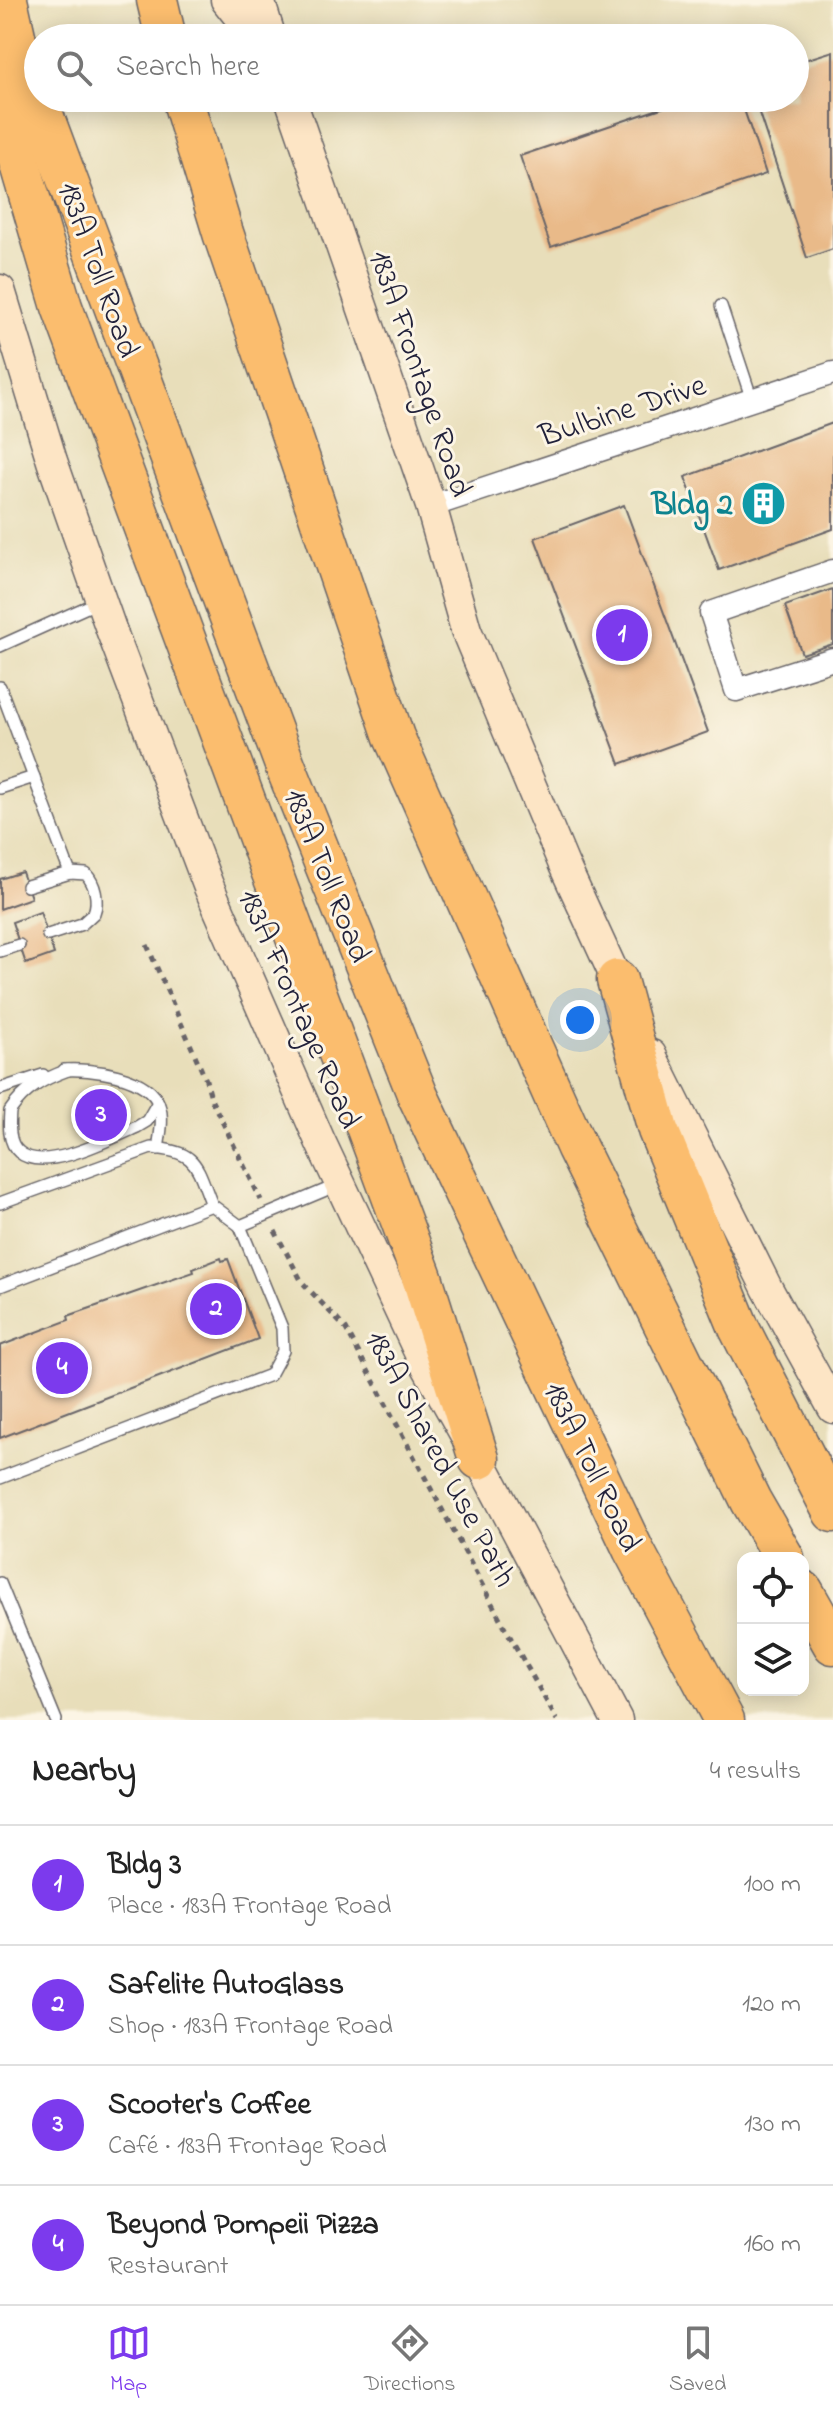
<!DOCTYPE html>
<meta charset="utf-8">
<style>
:root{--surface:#fff;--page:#f6f6f6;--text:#222;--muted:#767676;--line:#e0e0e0;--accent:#7c3aed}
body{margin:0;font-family:"Indie Flower",sans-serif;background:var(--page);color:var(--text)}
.controls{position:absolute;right:24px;bottom:24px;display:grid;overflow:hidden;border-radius:16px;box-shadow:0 4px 20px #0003}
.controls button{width:72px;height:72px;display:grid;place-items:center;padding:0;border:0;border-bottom:2px solid var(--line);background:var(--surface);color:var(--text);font:40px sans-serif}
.you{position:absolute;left:580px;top:1020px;width:28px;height:28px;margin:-20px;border:6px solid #fff;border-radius:50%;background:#1a73e8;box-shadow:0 0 0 12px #1a73e833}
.badge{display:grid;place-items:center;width:52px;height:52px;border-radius:50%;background:var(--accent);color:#fff;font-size:26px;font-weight:700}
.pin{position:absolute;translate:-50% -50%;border:4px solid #fff;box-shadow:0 2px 8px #0006}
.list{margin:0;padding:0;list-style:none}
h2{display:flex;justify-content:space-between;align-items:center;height:104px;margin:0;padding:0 32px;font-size:34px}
h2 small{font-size:26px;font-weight:400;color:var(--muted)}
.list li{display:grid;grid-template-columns:52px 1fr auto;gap:24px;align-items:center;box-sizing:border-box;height:120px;padding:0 32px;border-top:2px solid var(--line)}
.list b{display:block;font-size:30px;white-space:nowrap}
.list p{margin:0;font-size:26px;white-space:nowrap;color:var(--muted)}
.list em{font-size:26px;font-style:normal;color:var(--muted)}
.icon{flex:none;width:44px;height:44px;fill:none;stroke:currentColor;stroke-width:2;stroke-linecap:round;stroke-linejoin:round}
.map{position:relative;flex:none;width:833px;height:1720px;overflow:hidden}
.search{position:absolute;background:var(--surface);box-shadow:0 4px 20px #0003;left:24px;right:24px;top:24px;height:88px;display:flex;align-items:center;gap:20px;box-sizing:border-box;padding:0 28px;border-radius:44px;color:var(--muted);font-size:30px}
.sheet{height:584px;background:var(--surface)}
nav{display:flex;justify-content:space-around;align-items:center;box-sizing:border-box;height:112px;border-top:2px solid var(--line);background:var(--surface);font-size:22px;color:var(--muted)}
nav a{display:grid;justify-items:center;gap:4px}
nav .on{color:var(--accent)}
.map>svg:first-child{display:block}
</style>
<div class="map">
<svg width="833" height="1720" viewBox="0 0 833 1720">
<rect width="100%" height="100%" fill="#fcf5e5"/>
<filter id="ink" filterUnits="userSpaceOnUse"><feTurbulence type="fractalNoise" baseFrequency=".0125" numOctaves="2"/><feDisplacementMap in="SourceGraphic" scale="16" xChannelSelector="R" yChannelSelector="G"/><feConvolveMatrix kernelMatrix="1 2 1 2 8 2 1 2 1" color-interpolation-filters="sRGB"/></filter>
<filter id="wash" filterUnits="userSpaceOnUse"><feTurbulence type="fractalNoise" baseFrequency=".006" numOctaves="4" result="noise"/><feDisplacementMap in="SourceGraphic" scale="32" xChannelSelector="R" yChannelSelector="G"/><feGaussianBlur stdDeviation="1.8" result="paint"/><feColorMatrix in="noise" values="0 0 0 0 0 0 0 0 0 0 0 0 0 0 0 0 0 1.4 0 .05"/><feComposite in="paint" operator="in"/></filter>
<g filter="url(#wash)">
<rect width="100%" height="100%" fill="#e8deba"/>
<g id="blocks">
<g fill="#e9ba89">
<polygon points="833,51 833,249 807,258 754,98 795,98 795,63"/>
<polygon points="691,98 740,98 766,174 551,247 520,156"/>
<polygon points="833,423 833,529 719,570 685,477"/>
<polygon points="624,505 708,732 620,764 535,538"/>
<polygon points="833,589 833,644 802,654 785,606"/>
<polygon points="22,872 31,898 0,909 0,879"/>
<polygon points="40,912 54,954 26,964 12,922"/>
<polygon points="118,1096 126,1117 85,1133 77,1113"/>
<polygon points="221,1258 222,1261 228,1259 258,1339 0,1438 0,1346 69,1320 68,1316 194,1272 193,1269"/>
</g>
</g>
</g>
<g filter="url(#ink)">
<use href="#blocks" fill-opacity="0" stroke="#676467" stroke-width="2"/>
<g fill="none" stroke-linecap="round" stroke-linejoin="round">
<defs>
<g id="service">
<polyline points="721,306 752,400"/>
<polyline points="0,646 98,602"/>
<polyline points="0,687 70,873"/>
<polyline points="0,788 34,777"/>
<path d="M 27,886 L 70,873 L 86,874 C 95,884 99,900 94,913 L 82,924 L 48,935"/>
<polyline points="0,951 19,945"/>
<path d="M 64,1070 C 89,1068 149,1075 159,1105 C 164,1118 160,1135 158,1149"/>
<path d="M 68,1070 C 43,1079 25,1089 10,1111 C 9,1125 8,1143 19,1152 C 44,1174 112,1138 137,1127 L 147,1121 L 158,1102"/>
<polyline points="0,1089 43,1075"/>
<path d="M 0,1203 L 151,1148 C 198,1151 196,1165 212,1205"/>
<polyline points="0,1286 212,1205 240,1226"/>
<polyline points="0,1478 270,1375 283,1351 282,1328 240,1226 340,1184"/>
<polyline points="0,1583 56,1720"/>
</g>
<g id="minor">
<polyline points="431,506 833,373"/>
<polyline points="833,571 711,613 736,690 833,659"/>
</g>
<g id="secondary">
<polyline points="226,0 256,38"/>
<polyline points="259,0 271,38"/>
<polyline points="290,98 431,506 466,630 564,865 626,1000"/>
<polyline points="0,290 52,461 112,632 208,885 320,1141 421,1356 479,1459 617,1720"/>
<polyline points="651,1055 767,1288 833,1408"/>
</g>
<g id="motorway">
<polyline points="157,0 166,38"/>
<polyline points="17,45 285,765 418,1096 633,1549 724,1720"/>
<polyline points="16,61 11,134 62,307 422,1277 479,1459"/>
<polyline points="182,98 223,233 394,737 577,1148 751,1501 784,1558"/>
<polyline points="617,980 658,1130 739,1328 833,1512"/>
<polyline points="803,1591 833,1644"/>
</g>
</defs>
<use href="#service" stroke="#676467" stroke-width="14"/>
<use href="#minor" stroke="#676467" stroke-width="25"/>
<use href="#secondary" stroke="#676467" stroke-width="33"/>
<use href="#motorway" stroke="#676467" stroke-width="43"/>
<g stroke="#676467" stroke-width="5" stroke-dasharray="6 6" stroke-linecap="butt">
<polyline points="147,945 206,1080 212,1101 261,1200"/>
<polyline points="275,1231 302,1282 346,1329 503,1624 557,1720"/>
</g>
<use href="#service" stroke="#fff" stroke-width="11"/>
<use href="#minor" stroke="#fff" stroke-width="22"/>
<use href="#secondary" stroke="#fde5c5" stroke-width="30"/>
<use href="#motorway" stroke="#fbbd6e" stroke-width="40"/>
<defs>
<polyline id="motorway-bridge" points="7,0 17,45"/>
</defs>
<use href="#motorway-bridge" stroke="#676467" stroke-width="43" stroke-linecap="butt"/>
<use href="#motorway-bridge" stroke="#fbbd6e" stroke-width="40"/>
</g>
</g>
<defs>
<symbol id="building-disc" viewBox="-11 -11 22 22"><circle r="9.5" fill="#0f9aa8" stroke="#fcf5e5"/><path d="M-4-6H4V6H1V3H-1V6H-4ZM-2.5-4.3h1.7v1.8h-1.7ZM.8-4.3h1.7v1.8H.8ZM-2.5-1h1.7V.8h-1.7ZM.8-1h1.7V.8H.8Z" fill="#fff"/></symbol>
</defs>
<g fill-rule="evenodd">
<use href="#building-disc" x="738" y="478" width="51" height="51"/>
</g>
<g text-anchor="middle" stroke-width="6" stroke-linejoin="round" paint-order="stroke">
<g font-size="32" fill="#22223b" stroke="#fcf5e5">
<text transform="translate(100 269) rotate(70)" y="11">183A Toll Road</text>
<text transform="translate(422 373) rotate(71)" y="11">183A Frontage Road</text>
<text transform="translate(622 409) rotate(-18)" y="11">Bulbine Drive</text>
<text transform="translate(329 875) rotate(68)" y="11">183A Toll Road</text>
<text transform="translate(301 1008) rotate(66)" y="11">183A Frontage Road</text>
<text transform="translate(442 1458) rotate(62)" y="11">183A Shared Use Path</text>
<text transform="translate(594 1466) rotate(64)" y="11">183A Toll Road</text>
</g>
<g font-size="32" font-weight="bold" fill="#0d838f" stroke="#fcf5e5" text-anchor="end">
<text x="733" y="514">Bldg 2</text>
</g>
</g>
</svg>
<div class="controls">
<button><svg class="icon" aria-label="locate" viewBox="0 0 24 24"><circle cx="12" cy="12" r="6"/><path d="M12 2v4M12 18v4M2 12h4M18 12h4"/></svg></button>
<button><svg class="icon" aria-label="layers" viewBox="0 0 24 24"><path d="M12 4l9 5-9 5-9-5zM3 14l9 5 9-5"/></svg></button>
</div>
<div class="you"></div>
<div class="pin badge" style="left:622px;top:635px">1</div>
<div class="pin badge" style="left:216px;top:1309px">2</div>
<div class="pin badge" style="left:101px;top:1115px">3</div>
<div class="pin badge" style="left:62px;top:1368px">4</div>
<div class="search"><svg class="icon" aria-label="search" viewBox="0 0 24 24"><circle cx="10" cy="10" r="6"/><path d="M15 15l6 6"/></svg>Search here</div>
</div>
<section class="sheet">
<h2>Nearby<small>4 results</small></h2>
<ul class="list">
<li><span class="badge">1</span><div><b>Bldg 3</b><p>Place · 183A Frontage Road</p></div><em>100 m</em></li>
<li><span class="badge">2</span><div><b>Safelite AutoGlass</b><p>Shop · 183A Frontage Road</p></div><em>120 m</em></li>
<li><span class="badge">3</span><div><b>Scooter's Coffee</b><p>Café · 183A Frontage Road</p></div><em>130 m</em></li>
<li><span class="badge">4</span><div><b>Beyond Pompeii Pizza</b><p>Restaurant</p></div><em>160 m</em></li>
</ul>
</section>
<nav>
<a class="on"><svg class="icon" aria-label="map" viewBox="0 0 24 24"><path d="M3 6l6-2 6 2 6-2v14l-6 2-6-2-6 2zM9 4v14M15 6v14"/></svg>Map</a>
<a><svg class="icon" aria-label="directions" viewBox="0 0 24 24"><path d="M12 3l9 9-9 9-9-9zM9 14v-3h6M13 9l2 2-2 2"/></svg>Directions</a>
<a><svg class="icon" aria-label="saved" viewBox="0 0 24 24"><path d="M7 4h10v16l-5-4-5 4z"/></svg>Saved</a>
</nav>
